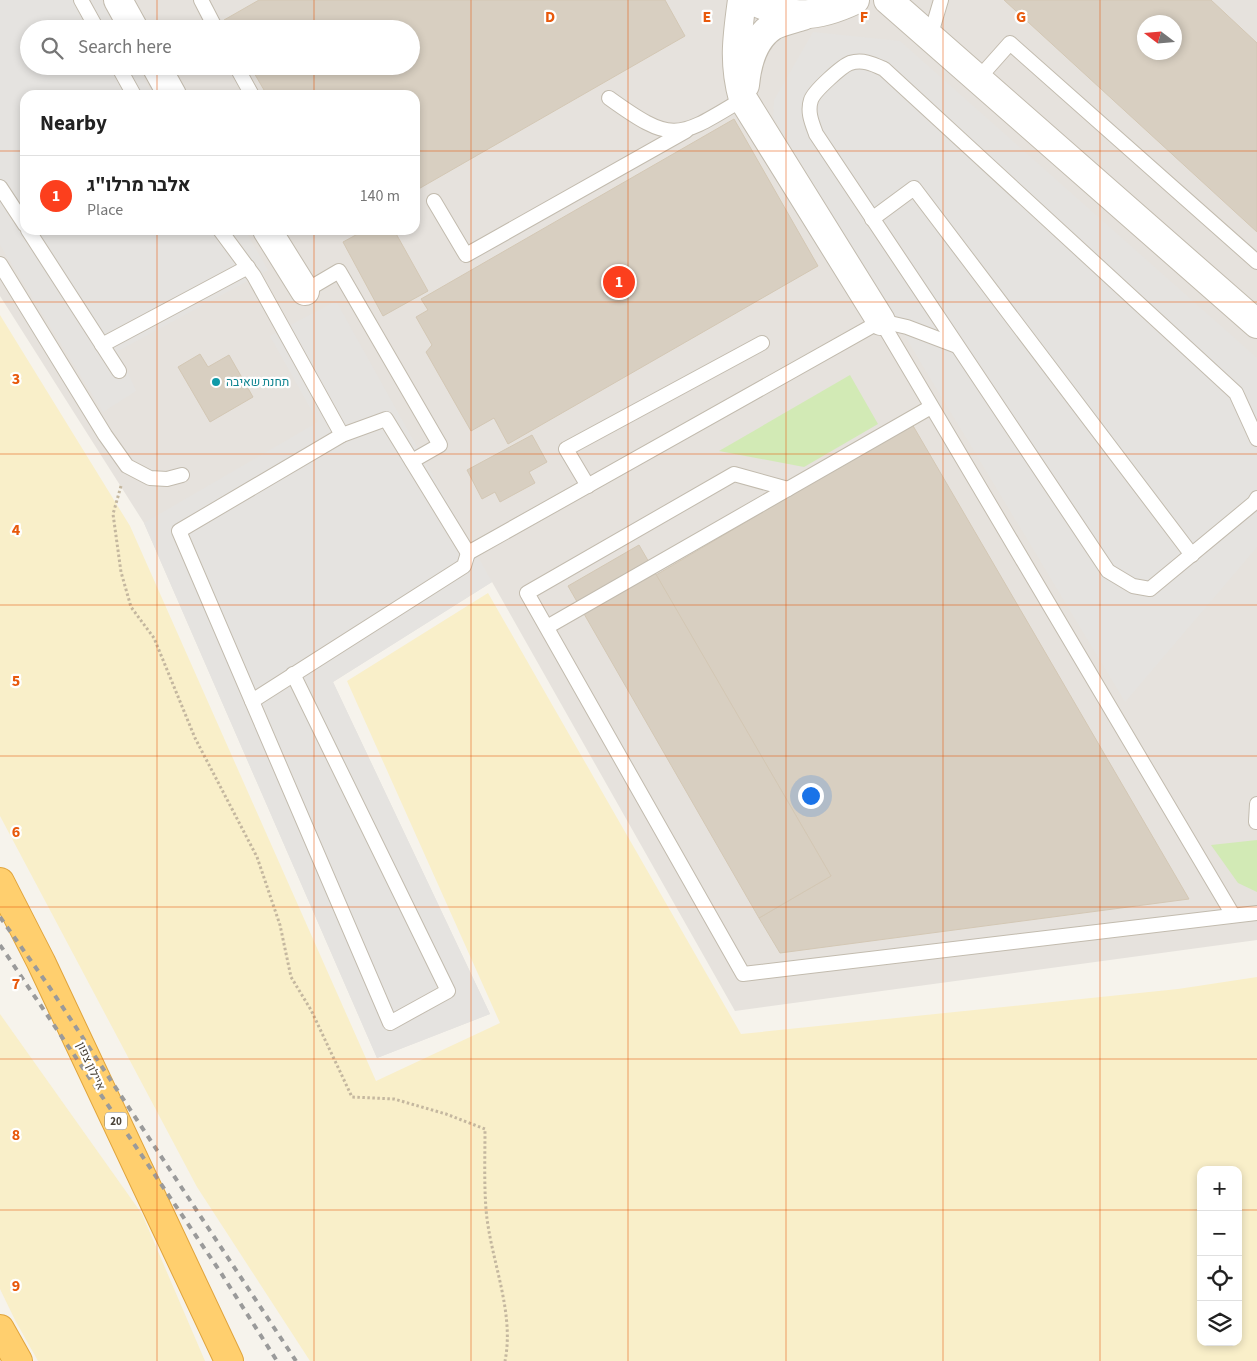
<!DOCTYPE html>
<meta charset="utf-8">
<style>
:root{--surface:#fff;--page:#f2f2f2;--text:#222;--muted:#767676;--line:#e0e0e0;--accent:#fc3f1d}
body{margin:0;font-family:"Source Sans 3",Heebo,sans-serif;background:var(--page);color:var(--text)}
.controls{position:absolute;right:15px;bottom:15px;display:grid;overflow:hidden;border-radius:10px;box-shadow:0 2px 8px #0003}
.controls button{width:45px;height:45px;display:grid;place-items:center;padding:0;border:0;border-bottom:1px solid var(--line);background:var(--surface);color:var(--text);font:25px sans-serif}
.compass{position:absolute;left:1137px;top:15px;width:45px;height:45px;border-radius:50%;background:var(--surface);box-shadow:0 2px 8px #0003;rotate:286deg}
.you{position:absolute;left:810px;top:795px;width:18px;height:18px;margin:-12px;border:4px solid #fff;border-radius:50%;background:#1a73e8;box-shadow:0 0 0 8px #1a73e833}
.badge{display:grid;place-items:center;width:32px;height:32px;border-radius:50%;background:var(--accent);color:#fff;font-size:16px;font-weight:700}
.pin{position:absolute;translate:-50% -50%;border:2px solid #fff;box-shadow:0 1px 5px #0006}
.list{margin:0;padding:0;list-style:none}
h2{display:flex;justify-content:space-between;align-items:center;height:65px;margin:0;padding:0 20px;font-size:21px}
h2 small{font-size:16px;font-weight:400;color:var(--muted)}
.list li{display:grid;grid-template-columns:32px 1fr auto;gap:15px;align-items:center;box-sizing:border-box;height:80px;padding:0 20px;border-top:1px solid var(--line)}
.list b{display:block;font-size:19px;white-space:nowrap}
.list p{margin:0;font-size:16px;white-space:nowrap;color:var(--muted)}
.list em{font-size:16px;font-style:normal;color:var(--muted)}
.icon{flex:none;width:28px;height:28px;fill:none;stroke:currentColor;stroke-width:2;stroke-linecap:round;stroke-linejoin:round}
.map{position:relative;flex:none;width:1257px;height:1361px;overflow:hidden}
.search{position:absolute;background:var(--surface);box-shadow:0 2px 8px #0003;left:20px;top:20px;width:400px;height:55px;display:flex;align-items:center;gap:12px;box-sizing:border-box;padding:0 18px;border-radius:28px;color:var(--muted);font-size:19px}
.panel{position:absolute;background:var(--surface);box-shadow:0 2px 8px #0003;left:20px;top:90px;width:400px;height:145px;border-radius:15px}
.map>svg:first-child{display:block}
</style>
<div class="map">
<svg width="1257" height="1361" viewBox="0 0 1257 1361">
<rect width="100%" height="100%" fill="#f6f3ec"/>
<path fill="#e6e2dd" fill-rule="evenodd" d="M 0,0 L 1257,0 L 1257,940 L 735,1011 L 492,582 L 333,682 L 490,1014 L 377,1058 L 144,523 L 0,296 ZM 1144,22 L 1174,22 L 1174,52 L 1144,52 ZM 29,29 L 411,29 L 411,66 L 29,66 ZM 25,95 L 415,95 L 415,230 L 25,230 Z"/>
<g fill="#d2eab5">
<polygon points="850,375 878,424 804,467 719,451"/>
<polygon points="1257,840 1257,892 1238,883 1211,845"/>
</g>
<g fill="#f9efc9" fill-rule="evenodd">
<path d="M 0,315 L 130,526 L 376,1081 L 500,1023 L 347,681 L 488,593 L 741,1034 L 1178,989 L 1257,977 L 1257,1361 L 310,1361 L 197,1187 L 0,816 ZM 1201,1170 L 1238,1170 L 1238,1342 L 1201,1342 Z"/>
<polygon points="0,1014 142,1214 205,1361 38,1361 15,1320 0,1289"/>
</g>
<g fill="#e5e3e0">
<polygon points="0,0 101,0 117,29 29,29 29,66 137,66 153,95 25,95 25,230 245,230 268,270 118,351 136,391 103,412 0,245"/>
<polygon points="813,32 900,41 1257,358 1257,547 1125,702 773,117 774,100"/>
<polygon points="336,301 492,582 333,682 490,1014 377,1058 144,523 318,422 270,336"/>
</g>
<g fill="#d8cfc1" stroke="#d3c7b4" fill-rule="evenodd">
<polygon points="259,0 665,0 685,36 415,191 415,95 267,95 250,66 411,66 411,29 229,29 224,20"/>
<path d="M 1004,0 L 1211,0 L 1257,43 L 1257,232 ZM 1144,22 L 1174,22 L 1174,52 L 1144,52 Z"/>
<polygon points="734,119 818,266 508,444 494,418 471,431 426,352 432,345 416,317 428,310 421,299"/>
<polygon points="365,230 394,230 428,291 383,316 343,242"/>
<polygon points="200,354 208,367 229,355 253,397 210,422 178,367"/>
<polygon points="912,424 1189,899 780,953 759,918 831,876 656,575"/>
<polygon points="532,435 547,462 529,472 535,483 500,502 495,492 482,499 467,470"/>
<polygon points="639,545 831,876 759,918 568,586"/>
</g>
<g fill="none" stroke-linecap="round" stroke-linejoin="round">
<defs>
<g id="service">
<polyline points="81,0 97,29"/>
<polyline points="201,0 216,29"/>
<polyline points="930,37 941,0"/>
<polyline points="118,66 134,95"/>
<polyline points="236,66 252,95"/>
<polyline points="978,79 1010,43 1257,262"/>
<path d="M 609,98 C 674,145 678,138 743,99"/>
<polyline points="0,187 25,225"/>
<polyline points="434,201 466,255 686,131"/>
<polyline points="872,219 914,188 1192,555"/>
<polyline points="28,230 119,371"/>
<polyline points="220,230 254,276 342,435"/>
<polyline points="0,264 105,435 127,466 150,478 167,479 182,475"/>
<polyline points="305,291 339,271 440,445 412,461"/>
<polyline points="881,321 1233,915"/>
<polyline points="102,345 248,267"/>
<path d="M 1257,439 L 1236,393 L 884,69 C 873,64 863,59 850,63 C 842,66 814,91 811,100 C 807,112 812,123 816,134 L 1108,571 L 1133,586 L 1150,589 L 1254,503 L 1257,498"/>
<polyline points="588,486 566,449 762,343"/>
<polyline points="788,489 734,474 527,593 743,974 1257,913"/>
<polyline points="547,627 931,407"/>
<polyline points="293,674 448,991 390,1023 179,531 342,435 386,419 468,553 881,321 907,327 957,346"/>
<polyline points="252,701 464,566 468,553"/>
<polyline points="1256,822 1257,804"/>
</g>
<g id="minor">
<polyline points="118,0 134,29"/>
<path d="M 742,0 C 737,37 733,63 743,99 L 881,321"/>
<path d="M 752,0 C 790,20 817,18 855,0"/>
<polyline points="888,0 1257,324"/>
<polyline points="156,66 172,95"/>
<path d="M 745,85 C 747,64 754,38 773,26 C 782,21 794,19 803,16"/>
<polyline points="267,230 305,291"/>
</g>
<g id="motorway">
<polyline points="0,882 41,962 229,1361"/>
<polyline points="0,1329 18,1361"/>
</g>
</defs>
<use href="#service" stroke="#c2bbae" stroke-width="16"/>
<use href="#minor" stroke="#c2bbae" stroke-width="30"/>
<use href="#motorway" stroke="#e0a43c" stroke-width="30"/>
<path stroke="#c4b79f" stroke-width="3" stroke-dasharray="2.5 2.5" stroke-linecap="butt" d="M 121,486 L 113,514 L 121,572 L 131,607 L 154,638 L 195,738 L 257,857 L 280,925 L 291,977 L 311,1010 L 352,1097 L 394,1099 L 446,1114 L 485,1129 C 485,1155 484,1183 486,1209 C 490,1259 515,1311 505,1361"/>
<use href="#service" stroke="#fff" stroke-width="14"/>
<use href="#minor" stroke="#fff" stroke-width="28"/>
<use href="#motorway" stroke="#ffcf6e" stroke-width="28"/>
<g stroke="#9a9a9a" stroke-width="4" stroke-dasharray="6 6" stroke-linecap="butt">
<polyline points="0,917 48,985 296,1361"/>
<polyline points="0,945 221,1273 277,1361"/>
</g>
</g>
<path fill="none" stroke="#e8590c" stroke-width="1" stroke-opacity="0.55" d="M 157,0 L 157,29M 314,0 L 314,29M 471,0 L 471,1361M 628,0 L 628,1361M 786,0 L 786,1361M 943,0 L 943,1361M 1100,0 L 1100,1361M 157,66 L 157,95M 314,66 L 314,95M 0,151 L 25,151M 415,151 L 1257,151M 157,230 L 157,1361M 314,230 L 314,1361M 0,302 L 1257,302M 0,454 L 1257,454M 0,605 L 1257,605M 0,756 L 1257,756M 0,907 L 1257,907M 0,1059 L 1257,1059M 0,1210 L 1201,1210M 1238,1210 L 1257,1210"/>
<circle fill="#0f9aa8" stroke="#fff" stroke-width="2" cx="216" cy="382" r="5"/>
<g text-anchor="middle" stroke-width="4.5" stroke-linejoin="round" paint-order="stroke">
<rect fill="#fff" stroke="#817c74" stroke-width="1" x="105" y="1112.5" width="22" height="17" rx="4"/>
<g font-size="11" font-weight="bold" fill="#4b4439">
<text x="116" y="1125">20</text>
</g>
<g font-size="12" fill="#0d838f" stroke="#fff" text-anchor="start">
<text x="226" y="386">תחנת שאיבה</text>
</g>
<g font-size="12" fill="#4b4439" stroke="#fff">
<text transform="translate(91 1066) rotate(65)" y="4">איילון צפון</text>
</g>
</g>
<g font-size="16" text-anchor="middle" font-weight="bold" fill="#e8590c" stroke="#fff" stroke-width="4.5" stroke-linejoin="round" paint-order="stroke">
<text x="550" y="22">D</text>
<text x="707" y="22">E</text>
<text x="864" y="22">F</text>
<text x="1021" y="22">G</text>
<text x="16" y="384">3</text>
<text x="16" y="535">4</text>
<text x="16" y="686">5</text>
<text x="16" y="837">6</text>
<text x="16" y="989">7</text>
<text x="16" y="1140">8</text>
<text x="16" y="1291">9</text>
</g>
</svg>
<div class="controls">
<button>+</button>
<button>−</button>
<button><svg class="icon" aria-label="locate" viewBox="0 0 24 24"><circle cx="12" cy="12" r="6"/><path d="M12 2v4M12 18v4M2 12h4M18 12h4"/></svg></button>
<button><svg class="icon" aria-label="layers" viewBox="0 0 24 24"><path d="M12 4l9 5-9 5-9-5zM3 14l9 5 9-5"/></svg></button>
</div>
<svg class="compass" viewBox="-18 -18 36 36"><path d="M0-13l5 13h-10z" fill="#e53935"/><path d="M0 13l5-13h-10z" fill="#767676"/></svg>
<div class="you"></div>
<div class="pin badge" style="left:619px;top:282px">1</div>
<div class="search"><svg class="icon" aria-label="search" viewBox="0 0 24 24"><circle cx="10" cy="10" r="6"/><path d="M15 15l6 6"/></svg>Search here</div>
<section class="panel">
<h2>Nearby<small></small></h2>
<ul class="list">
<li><span class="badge">1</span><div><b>אלבר מרלו&quot;ג</b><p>Place</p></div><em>140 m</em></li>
</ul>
</section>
</div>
